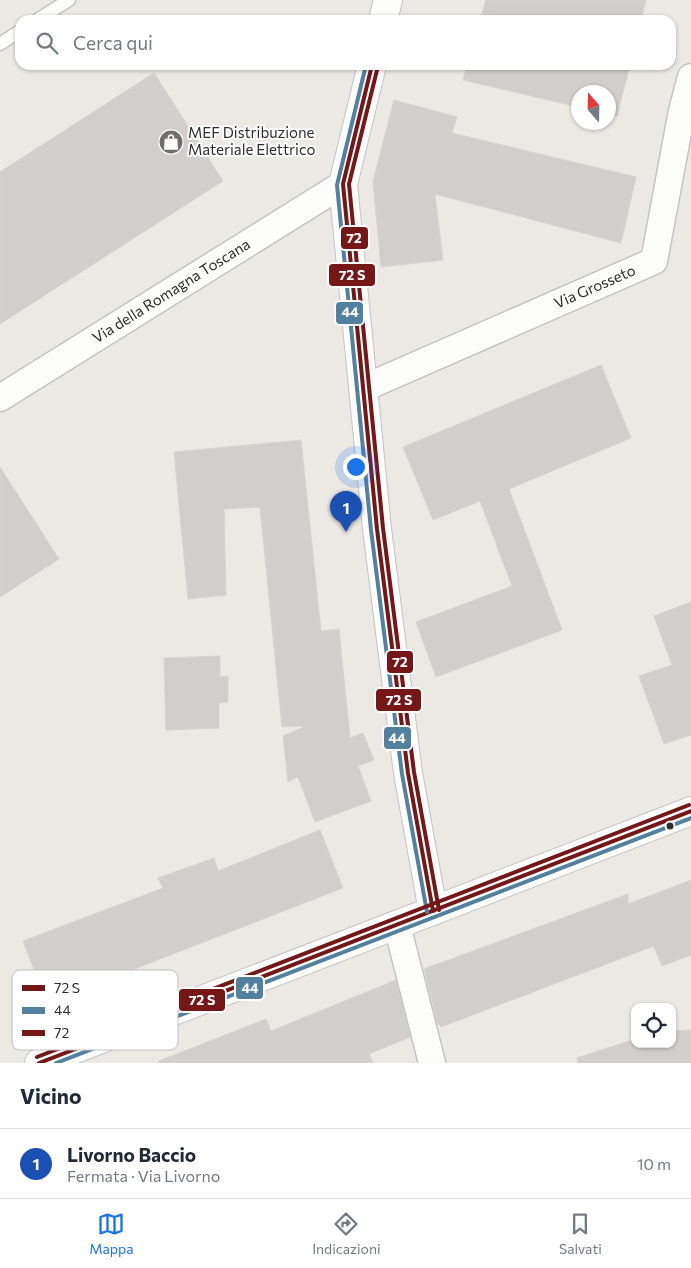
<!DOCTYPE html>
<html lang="it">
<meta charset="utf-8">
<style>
:root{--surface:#fff;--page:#f6f6f7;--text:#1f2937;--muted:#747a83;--line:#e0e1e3;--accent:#1a73e8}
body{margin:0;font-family:Commissioner,sans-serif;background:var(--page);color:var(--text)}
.controls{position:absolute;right:15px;bottom:15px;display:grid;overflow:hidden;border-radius:10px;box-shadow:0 1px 4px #0004}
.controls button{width:45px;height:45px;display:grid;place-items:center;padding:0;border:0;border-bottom:1px solid var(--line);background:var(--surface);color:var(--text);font:25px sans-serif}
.compass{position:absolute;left:571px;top:85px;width:45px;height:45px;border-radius:50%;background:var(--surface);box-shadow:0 1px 4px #0004;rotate:340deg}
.you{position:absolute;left:355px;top:466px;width:18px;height:18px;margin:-12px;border:4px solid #fff;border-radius:50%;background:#1a73e8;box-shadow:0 0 0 8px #1a73e833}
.badge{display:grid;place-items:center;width:32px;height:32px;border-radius:50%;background:var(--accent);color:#fff;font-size:16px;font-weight:700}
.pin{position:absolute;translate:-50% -41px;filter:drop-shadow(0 1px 2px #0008)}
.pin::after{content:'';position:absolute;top:26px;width:18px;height:15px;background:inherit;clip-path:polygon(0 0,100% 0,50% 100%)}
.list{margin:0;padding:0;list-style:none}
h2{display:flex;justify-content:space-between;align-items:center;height:65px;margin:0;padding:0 20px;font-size:21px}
h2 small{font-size:16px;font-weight:400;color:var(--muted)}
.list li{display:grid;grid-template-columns:32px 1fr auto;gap:15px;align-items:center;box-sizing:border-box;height:70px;padding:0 20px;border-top:1px solid var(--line)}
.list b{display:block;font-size:19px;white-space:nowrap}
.list p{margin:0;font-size:16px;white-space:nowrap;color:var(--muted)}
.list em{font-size:16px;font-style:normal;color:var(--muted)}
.icon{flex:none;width:28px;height:28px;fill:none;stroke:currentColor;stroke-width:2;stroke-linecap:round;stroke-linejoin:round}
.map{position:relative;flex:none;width:691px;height:1063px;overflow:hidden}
.search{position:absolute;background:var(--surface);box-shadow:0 1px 4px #0004;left:15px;right:15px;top:15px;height:55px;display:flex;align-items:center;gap:12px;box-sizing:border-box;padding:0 18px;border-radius:15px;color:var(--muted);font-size:19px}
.sheet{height:135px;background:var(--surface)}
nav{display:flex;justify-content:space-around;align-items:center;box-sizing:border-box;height:70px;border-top:1px solid var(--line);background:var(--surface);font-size:14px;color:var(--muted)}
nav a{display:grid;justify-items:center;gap:2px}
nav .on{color:var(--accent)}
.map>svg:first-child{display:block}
</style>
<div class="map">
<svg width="691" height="1063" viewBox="0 0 691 1063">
<rect width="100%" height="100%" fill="#ece8e4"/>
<g fill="#d1cecb" stroke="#d7d4d0">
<polygon points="486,0 646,0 641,20 480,20"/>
<polygon points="467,65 630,65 617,116 608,114 608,92 578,92 578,107 463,80"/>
<polygon points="154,73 223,181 0,324 0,172"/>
<polygon points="394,100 457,117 452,133 636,177 621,243 435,194 443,260 381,267 373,182"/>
<polygon points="601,365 631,438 509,489 562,630 436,677 416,622 512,586 480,501 433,520 403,447"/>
<polygon points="301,440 321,631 339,629 350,738 363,733 374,760 358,766 371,801 315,822 298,777 288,782 283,736 306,726 282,727 260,507 224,509 226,595 188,599 174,452"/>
<polygon points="0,467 59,559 0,597"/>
<polygon points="691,602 691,735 664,744 639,676 672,665 654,616"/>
<polygon points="220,656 220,677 228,676 228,702 219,703 219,728 166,730 164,658"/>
<polygon points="320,830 343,888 47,1003 23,941 163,888 158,878 214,858 218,871"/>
<polygon points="691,880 691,955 662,966 654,946 441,1027 440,1024 438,1025 424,969 628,894 628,904"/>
<polygon points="396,980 410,1037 369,1054 373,1063 159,1063 159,1061 266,1019 271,1031"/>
<polygon points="691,1030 691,1063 578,1063 577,1058 635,1039 635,1044 672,1044 672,1031"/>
</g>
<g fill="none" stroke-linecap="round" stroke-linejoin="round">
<defs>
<g id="lane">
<polyline points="37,20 69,0"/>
<polyline points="0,44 20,31"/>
</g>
<g id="street">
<path id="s1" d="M 364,388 L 654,261 L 682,111 L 691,77"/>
<path id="s2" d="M 0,398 L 343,184"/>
<polyline points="397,925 432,1063"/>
</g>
<g id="secondary">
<polyline points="383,20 388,0"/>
<polyline points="372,65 343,184 377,529 408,773 433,911"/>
<polyline points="39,1063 691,811"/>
</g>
</defs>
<use href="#lane" stroke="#c5c4c5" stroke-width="15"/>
<use href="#street" stroke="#c5c4c5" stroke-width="29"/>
<use href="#secondary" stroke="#c5c4c5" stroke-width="30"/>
<use href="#lane" stroke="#fcfcfb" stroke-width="12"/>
<use href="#street" stroke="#fcfcfb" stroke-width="26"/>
<use href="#secondary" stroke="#fcfcfb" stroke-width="28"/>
<defs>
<g id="bus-1">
<polyline points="372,65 343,184 377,529 408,773 433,911"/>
<polyline points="39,1063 691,811"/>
</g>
<g id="bus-2">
<polyline points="366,65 337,185 371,530 402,774 427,912"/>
<polyline points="56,1063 691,818"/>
</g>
<g id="bus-3">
<polyline points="378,66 349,184 383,528 414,772 439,910"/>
<polyline points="37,1057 689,805"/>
</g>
</defs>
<use href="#bus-1" stroke="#fff" stroke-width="8"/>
<use href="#bus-2" stroke="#fff" stroke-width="8"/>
<use href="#bus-3" stroke="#fff" stroke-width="8"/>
<use href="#bus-1" stroke="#751617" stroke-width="4"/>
<use href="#bus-2" stroke="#5281a0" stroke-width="4"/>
<use href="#bus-3" stroke="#751617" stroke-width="4"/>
</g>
<defs>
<symbol id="shop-disc" viewBox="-11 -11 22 22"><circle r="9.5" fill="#706f6e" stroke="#fff"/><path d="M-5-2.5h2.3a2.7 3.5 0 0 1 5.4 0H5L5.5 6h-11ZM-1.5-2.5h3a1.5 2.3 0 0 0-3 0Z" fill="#fff"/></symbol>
</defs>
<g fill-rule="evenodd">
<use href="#shop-disc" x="157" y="128" width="28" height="28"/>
</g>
<circle fill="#2e2e2e" stroke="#fff" stroke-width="2" cx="670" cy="826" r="4.5"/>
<g text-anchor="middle" stroke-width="4" stroke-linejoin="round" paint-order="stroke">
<g font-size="15" fill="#2e2e2e" stroke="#fff" text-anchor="start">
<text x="188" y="138">MEF Distribuzione<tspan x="188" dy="17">Materiale Elettrico</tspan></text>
</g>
<g font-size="15" fill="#2e2e2e" stroke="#fff">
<text dy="5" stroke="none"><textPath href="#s1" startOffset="252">Via Grosseto</textPath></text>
<text dy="5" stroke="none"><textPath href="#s2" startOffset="202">Via della Romagna Toscana</textPath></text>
</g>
</g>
<rect x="12" y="970" width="166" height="80" rx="8" fill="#fff" stroke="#c0c0c0" stroke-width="1"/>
<rect x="22" y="985" width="23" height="6" fill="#751617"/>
<rect x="22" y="1007" width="23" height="7" fill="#5281a0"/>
<rect x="22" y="1030" width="23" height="6" fill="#751617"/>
<g font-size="14" fill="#2e2e2e">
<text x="54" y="993">72 S</text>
<text x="54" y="1015">44</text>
<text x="54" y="1038">72</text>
</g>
<g stroke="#fff" stroke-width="2">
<rect x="340" y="226" width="29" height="24" rx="5" fill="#751617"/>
<rect x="328" y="263" width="48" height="24" rx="5" fill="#751617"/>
<rect x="335" y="301" width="29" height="24" rx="5" fill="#5281a0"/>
<rect x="386" y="650" width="28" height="24" rx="5" fill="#751617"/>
<rect x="375" y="688" width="47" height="24" rx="5" fill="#751617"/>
<rect x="383" y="726" width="29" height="24" rx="5" fill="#5281a0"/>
<rect x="235" y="976" width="29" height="24" rx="5" fill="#5281a0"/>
<rect x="178" y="988" width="48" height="24" rx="5" fill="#751617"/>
</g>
<g font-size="14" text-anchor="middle" font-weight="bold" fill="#fff">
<text x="354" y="243">72</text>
<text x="352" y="280">72 S</text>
<text x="350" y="317">44</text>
<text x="400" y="667">72</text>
<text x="399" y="705">72 S</text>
<text x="397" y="743">44</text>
<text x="250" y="993">44</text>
<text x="202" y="1005">72 S</text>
</g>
</svg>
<div class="controls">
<button><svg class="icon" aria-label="locate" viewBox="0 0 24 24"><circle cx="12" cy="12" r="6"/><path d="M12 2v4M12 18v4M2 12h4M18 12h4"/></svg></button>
</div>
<svg class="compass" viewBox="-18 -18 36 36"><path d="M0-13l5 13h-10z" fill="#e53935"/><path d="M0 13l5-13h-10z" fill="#747a83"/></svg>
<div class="you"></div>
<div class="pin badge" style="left:346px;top:532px;background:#1a4fb4">1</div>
<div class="search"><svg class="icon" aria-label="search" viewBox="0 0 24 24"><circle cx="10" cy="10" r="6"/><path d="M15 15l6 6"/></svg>Cerca qui</div>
</div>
<section class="sheet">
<h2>Vicino<small></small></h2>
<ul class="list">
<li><span class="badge" style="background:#1a4fb4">1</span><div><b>Livorno Baccio</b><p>Fermata · Via Livorno</p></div><em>10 m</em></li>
</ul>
</section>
<nav>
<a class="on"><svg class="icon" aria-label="map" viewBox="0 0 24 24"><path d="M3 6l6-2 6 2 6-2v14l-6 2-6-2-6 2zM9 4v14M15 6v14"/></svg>Mappa</a>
<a><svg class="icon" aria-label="directions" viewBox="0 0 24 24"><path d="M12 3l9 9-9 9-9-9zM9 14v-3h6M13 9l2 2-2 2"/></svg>Indicazioni</a>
<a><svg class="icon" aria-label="saved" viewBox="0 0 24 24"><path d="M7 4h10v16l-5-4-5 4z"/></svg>Salvati</a>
</nav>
